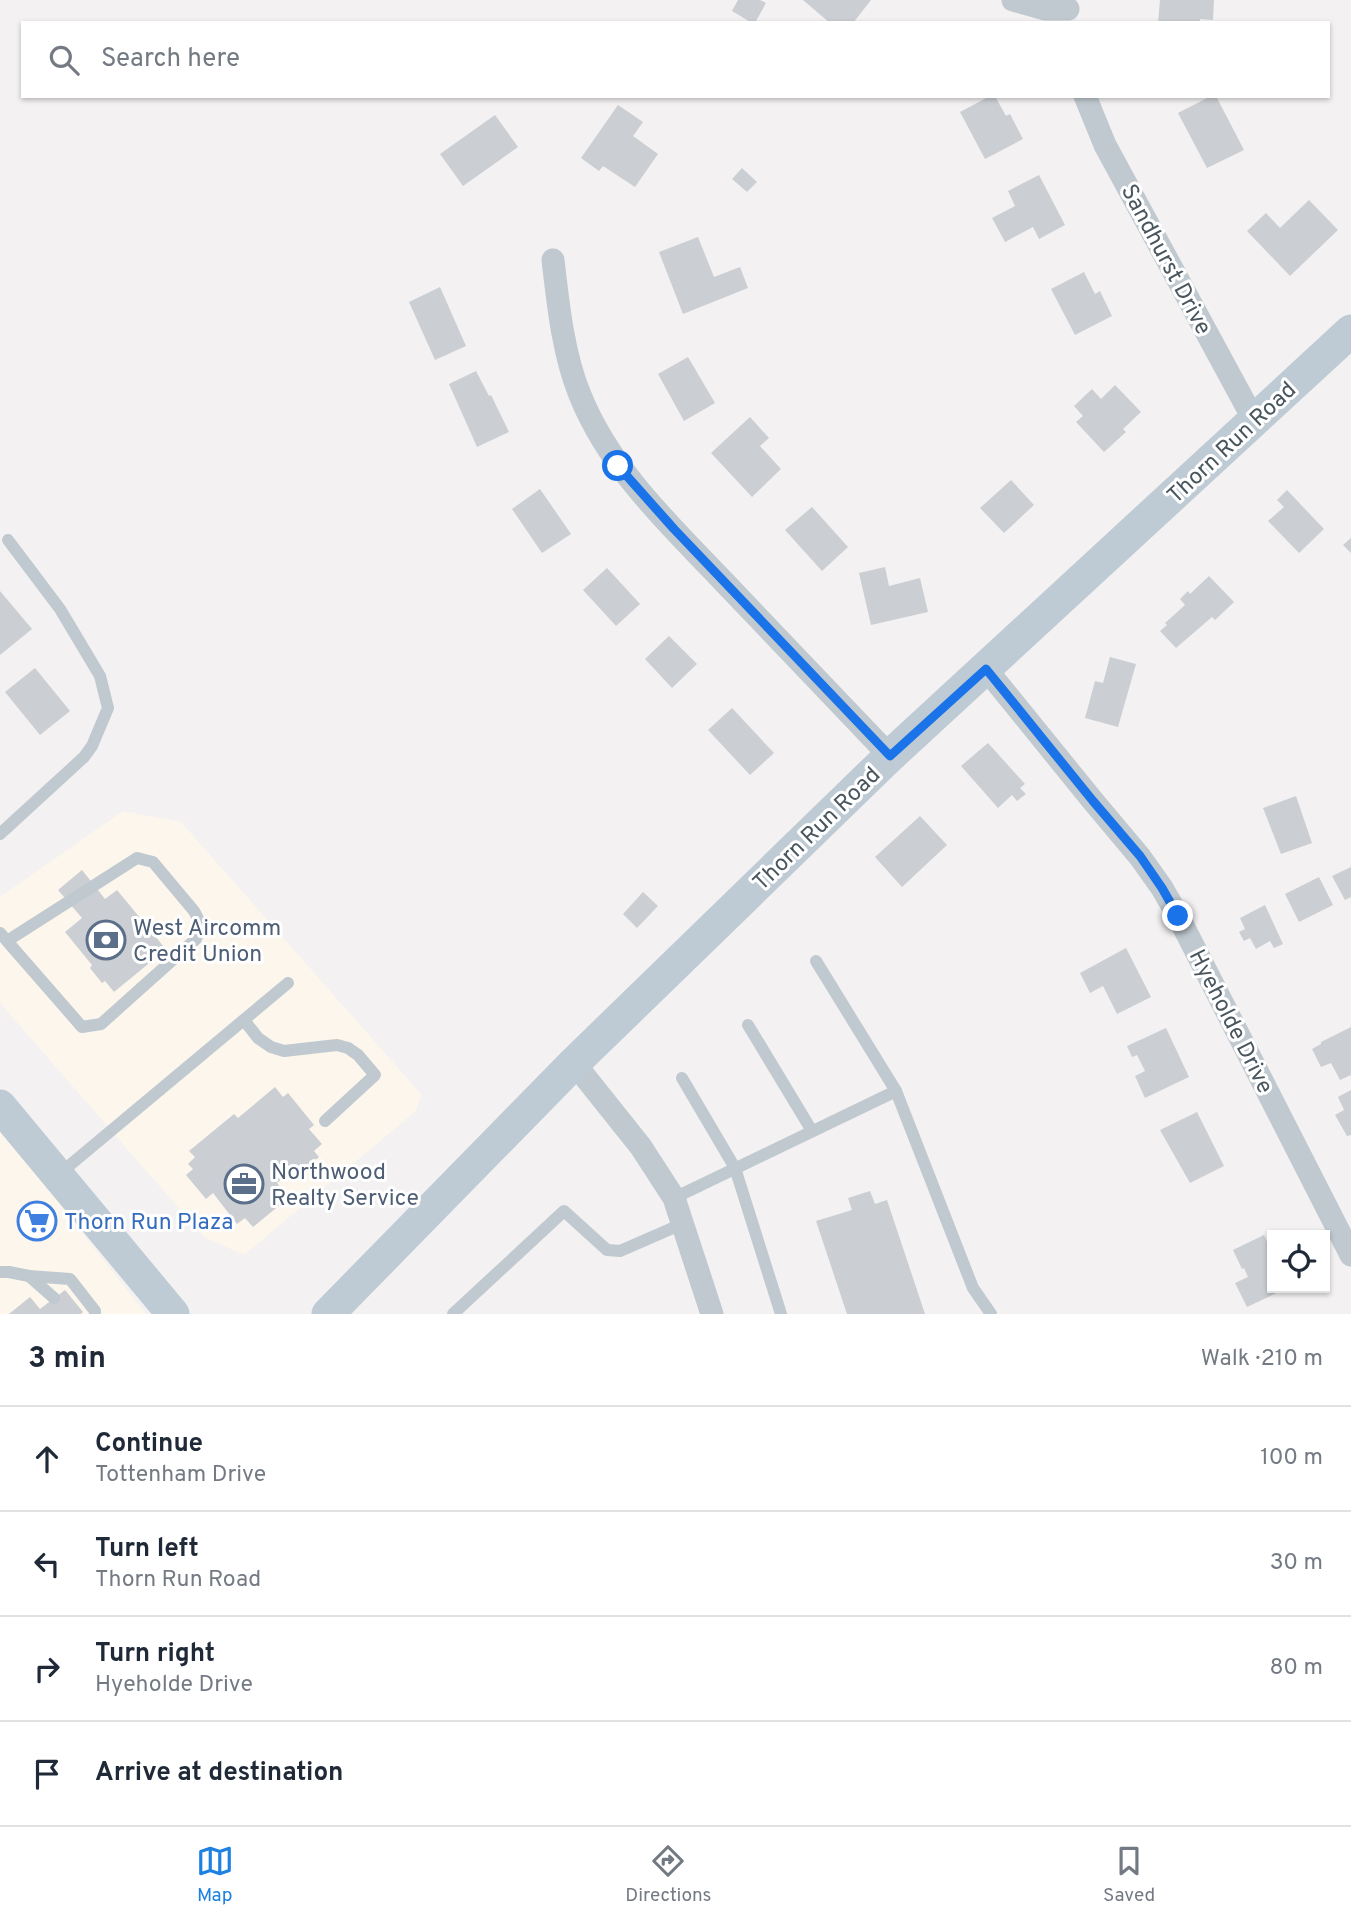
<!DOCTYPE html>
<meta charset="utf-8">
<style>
:root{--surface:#fff;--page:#f6f6f7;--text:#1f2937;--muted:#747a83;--line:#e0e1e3;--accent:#1d81e2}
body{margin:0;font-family:Overpass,sans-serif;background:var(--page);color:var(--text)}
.controls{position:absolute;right:21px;bottom:21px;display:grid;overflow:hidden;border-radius:0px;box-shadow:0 2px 5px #0004}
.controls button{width:63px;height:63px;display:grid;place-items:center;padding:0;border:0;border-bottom:2px solid var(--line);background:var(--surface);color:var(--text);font:35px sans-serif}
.stop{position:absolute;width:21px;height:21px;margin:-16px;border:5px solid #1a73e8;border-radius:50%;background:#fff}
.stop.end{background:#1a73e8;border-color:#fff;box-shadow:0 2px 7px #0008}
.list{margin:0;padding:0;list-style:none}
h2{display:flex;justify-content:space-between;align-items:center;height:91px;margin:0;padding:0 28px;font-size:30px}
h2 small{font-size:23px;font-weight:400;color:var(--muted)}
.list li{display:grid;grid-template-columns:46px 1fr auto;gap:21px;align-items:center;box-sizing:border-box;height:105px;padding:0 28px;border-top:2px solid var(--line)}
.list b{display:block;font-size:26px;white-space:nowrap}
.list p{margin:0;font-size:23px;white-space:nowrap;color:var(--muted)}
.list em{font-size:23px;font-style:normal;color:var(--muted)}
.icon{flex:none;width:38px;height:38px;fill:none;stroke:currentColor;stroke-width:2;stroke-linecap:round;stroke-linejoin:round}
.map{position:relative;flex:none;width:1351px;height:1314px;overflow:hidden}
.search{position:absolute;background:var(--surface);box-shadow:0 2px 5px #0004;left:21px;right:21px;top:21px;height:77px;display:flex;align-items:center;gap:18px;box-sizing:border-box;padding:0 24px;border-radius:0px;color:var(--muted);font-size:26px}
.sheet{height:511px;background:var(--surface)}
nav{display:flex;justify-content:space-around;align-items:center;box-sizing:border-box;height:98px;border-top:2px solid var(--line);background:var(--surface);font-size:19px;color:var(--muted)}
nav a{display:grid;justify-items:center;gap:4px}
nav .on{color:var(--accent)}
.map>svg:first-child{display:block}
</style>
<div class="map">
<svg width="1351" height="1314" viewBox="0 0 1351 1314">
<rect width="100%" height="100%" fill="#f3f1f1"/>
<g fill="#fcf6ec">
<polygon points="123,811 181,822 421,1094 416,1111 244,1255 204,1237 0,1003 0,897"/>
<polygon points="0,1128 146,1314 0,1314"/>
</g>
<g fill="#cbcfd3">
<polygon points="738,0 760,0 766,3 755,23 752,23 732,11"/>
<polygon points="803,0 871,0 853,23 830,23"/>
<polygon points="1160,0 1214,0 1213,20 1200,19 1200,23 1158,23"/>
<polygon points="990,96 995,96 1006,116 1010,114 1023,139 985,159 960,112"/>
<polygon points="1211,96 1216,96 1244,150 1207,168 1178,113"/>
<polygon points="618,105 643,122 633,136 658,154 635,187 603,166 599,171 581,158"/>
<polygon points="495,115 518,147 463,186 440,154"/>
<polygon points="742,168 757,182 747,192 732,179"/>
<polygon points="1039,175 1065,225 1039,239 1033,227 1005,242 992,218 1015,206 1008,191"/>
<polygon points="1309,200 1338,230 1290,276 1247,231 1266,213 1280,228"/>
<polygon points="698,237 714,277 740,267 748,288 683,314 659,252"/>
<polygon points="1084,272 1095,294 1100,291 1112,316 1075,335 1051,289"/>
<polygon points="440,287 466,346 435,360 409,302"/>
<polygon points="688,357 715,403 684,421 658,374"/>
<polygon points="476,371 489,396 491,395 509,432 477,447 449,384"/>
<polygon points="1115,385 1141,412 1123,429 1126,432 1104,452 1076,422 1083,416 1074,406 1092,389 1101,399"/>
<polygon points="750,417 769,438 760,446 781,469 752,497 711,453"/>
<polygon points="1011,480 1034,505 1004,533 980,508"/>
<polygon points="540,489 571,534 542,553 512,509"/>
<polygon points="1287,490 1324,529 1299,553 1268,521 1284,507 1277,500"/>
<polygon points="812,507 848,547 822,571 785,530"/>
<polygon points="1351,538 1351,553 1343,545"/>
<polygon points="885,567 889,586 920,578 928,612 871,625 859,573"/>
<polygon points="607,568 640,604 616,626 583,590"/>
<polygon points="1209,576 1234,602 1215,620 1212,617 1176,648 1160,631 1167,625 1165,623 1185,605 1180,599 1188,591 1190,594"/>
<polygon points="0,591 32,629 0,655"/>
<polygon points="669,636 697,664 672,688 645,659"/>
<polygon points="1110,657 1136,664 1118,727 1085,718 1095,681 1103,683"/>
<polygon points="35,668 70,711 40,735 5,692"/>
<polygon points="732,708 774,753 750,775 708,730"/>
<polygon points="988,743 1025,784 1020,788 1026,794 1017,801 1012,795 998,808 961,766"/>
<polygon points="1296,796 1312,843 1281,854 1263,808"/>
<polygon points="920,816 947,845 902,887 875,857"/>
<polygon points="1351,867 1351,897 1345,900 1332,876"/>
<polygon points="82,870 105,899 117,890 164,947 151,958 153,960 114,992 105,981 102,983 90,968 92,965 65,932 82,918 58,890"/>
<polygon points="1319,877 1333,905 1299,922 1285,894"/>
<polygon points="643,892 658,906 637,928 623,914"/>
<polygon points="1265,905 1283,944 1274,948 1270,941 1256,949 1250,938 1244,941 1239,932 1245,929 1240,918"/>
<polygon points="1126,948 1151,997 1117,1014 1103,986 1090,993 1080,973"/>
<polygon points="1351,1027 1351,1075 1340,1080 1331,1063 1321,1067 1312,1049 1321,1044 1321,1042"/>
<polygon points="1166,1028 1189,1077 1145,1098 1135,1076 1145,1071 1137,1055 1132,1057 1127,1046"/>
<polygon points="275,1087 283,1097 288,1093 314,1125 309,1129 322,1144 314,1151 319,1157 297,1175 293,1170 277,1183 282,1189 274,1195 281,1204 253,1227 245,1218 237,1224 213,1193 206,1199 186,1175 193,1169 188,1164 195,1157 189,1151 234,1114 238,1118"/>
<polygon points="1351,1090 1351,1135 1347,1136 1335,1115 1344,1110 1338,1097"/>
<polygon points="1197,1112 1224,1166 1190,1183 1160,1130"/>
<polygon points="870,1191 875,1204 887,1200 925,1314 847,1314 816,1221 852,1210 848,1198"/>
<polygon points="1264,1235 1272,1253 1272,1288 1287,1288 1247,1307 1235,1283 1248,1277 1244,1268 1242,1269 1233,1250"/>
<polygon points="65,1290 83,1312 81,1314 9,1314 30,1297 40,1309"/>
</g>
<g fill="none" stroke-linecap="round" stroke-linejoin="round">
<g stroke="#bfc9cf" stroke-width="12">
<polyline points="0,834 84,757 92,746 108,708 100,676 60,609 8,540"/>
<polyline points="0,933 7,941 82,1027 101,1024 196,939 201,924 194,911 153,862 137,858 7,941"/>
<polyline points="816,961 896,1091"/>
<polyline points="244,1020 258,1038 271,1047 284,1051 337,1045 348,1048 358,1055 375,1075 325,1121"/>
<polyline points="748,1025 812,1131"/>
<polyline points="682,1078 735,1168 781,1314"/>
<polyline points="58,1175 288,983"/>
<polyline points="674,1198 896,1091 973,1288 991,1314"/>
<polyline points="0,1272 9,1272 29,1276 70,1279 95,1311 95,1314"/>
<polyline points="29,1276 54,1298"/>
<polyline points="453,1314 564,1211 607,1250 620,1251 682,1224"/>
</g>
<g stroke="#bfc9cf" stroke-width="23">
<polyline points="1013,0 1045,9 1068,9"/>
<polyline points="1085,96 1105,145 1254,420"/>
<path d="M 553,260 C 558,303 563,354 580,395 C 610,470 671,526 725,583 C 780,641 835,699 890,756"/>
<polyline points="986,669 1093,801 1140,857 1162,888 1178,916 1351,1255"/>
<polyline points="574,1063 641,1147 674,1198 712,1314"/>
</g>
<g stroke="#bfcbd4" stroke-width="33">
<polyline points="0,1106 173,1314"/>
<polyline points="328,1314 574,1063 890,756 1351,331"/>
</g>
</g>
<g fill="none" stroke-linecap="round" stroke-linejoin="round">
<polyline stroke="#1a73e8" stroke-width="9" points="618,466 674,529 890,756 986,669 1093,801 1140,856 1162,888 1178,916"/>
</g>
<defs>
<symbol id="bank-ring" viewBox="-11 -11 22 22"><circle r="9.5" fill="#fff" stroke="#5c6f8a" stroke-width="1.5"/><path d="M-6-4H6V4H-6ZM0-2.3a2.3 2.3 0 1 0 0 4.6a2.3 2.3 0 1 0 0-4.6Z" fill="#5c6f8a"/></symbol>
<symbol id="office-ring" viewBox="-11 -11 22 22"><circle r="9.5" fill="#fff" stroke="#5c6f8a" stroke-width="1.5"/><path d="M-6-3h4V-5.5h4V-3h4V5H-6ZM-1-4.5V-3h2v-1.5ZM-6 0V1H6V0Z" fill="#5c6f8a"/></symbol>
<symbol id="supermarket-ring" viewBox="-11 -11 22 22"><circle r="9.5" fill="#fff" stroke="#3f7fe0" stroke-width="1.5"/><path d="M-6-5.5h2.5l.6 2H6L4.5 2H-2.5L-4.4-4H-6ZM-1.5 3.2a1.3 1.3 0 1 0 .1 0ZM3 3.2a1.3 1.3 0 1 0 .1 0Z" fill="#3f7fe0"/></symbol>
</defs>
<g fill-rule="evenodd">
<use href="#bank-ring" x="84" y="918" width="44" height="44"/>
<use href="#office-ring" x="222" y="1162" width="44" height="44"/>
<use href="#supermarket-ring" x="15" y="1199" width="44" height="44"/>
</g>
<g text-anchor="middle" stroke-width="6" stroke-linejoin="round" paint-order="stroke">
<g font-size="23" fill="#49565e" stroke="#fff">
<text transform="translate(1167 259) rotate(62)" y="8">Sandhurst Drive</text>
<text transform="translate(1231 442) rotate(-43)" y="8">Thorn Run Road</text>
<text transform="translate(816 828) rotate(-44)" y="8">Thorn Run Road</text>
<text transform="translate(1232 1021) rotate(63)" y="8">Hyeholde Drive</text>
</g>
<g font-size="23" fill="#4e5e75" stroke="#fff" text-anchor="start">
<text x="133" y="935">West Aircomm<tspan x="133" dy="26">Credit Union</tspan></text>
<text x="271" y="1179">Northwood<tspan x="271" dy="26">Realty Service</tspan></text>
</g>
<g font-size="23" fill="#366cbe" stroke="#fff" text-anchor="start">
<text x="64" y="1229">Thorn Run Plaza</text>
</g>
</g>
</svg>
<div class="controls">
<button><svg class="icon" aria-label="locate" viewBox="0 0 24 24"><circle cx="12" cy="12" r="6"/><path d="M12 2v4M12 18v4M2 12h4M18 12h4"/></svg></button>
</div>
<div class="stop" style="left:618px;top:466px"></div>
<div class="stop end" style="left:1178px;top:916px"></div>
<div class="search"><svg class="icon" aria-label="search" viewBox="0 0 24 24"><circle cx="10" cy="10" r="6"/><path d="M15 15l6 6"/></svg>Search here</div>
</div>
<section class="sheet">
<h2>3 min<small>Walk · 210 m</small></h2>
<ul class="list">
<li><svg class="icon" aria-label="ahead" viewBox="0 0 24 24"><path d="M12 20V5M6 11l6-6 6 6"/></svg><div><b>Continue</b><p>Tottenham Drive</p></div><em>100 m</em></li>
<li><svg class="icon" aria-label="left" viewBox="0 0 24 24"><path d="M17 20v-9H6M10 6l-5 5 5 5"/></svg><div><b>Turn left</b><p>Thorn Run Road</p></div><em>30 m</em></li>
<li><svg class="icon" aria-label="right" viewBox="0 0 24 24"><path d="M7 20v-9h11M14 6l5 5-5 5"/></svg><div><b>Turn right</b><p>Hyeholde Drive</p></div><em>80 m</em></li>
<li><svg class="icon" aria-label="arrive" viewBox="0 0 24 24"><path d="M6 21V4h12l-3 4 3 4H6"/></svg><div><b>Arrive at destination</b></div></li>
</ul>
</section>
<nav>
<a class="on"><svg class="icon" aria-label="map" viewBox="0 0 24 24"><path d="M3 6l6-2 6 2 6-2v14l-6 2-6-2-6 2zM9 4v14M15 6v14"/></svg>Map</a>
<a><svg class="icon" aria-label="directions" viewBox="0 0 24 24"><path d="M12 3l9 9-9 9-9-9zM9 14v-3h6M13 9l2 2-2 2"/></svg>Directions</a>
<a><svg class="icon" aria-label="saved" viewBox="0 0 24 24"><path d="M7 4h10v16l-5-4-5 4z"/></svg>Saved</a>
</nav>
